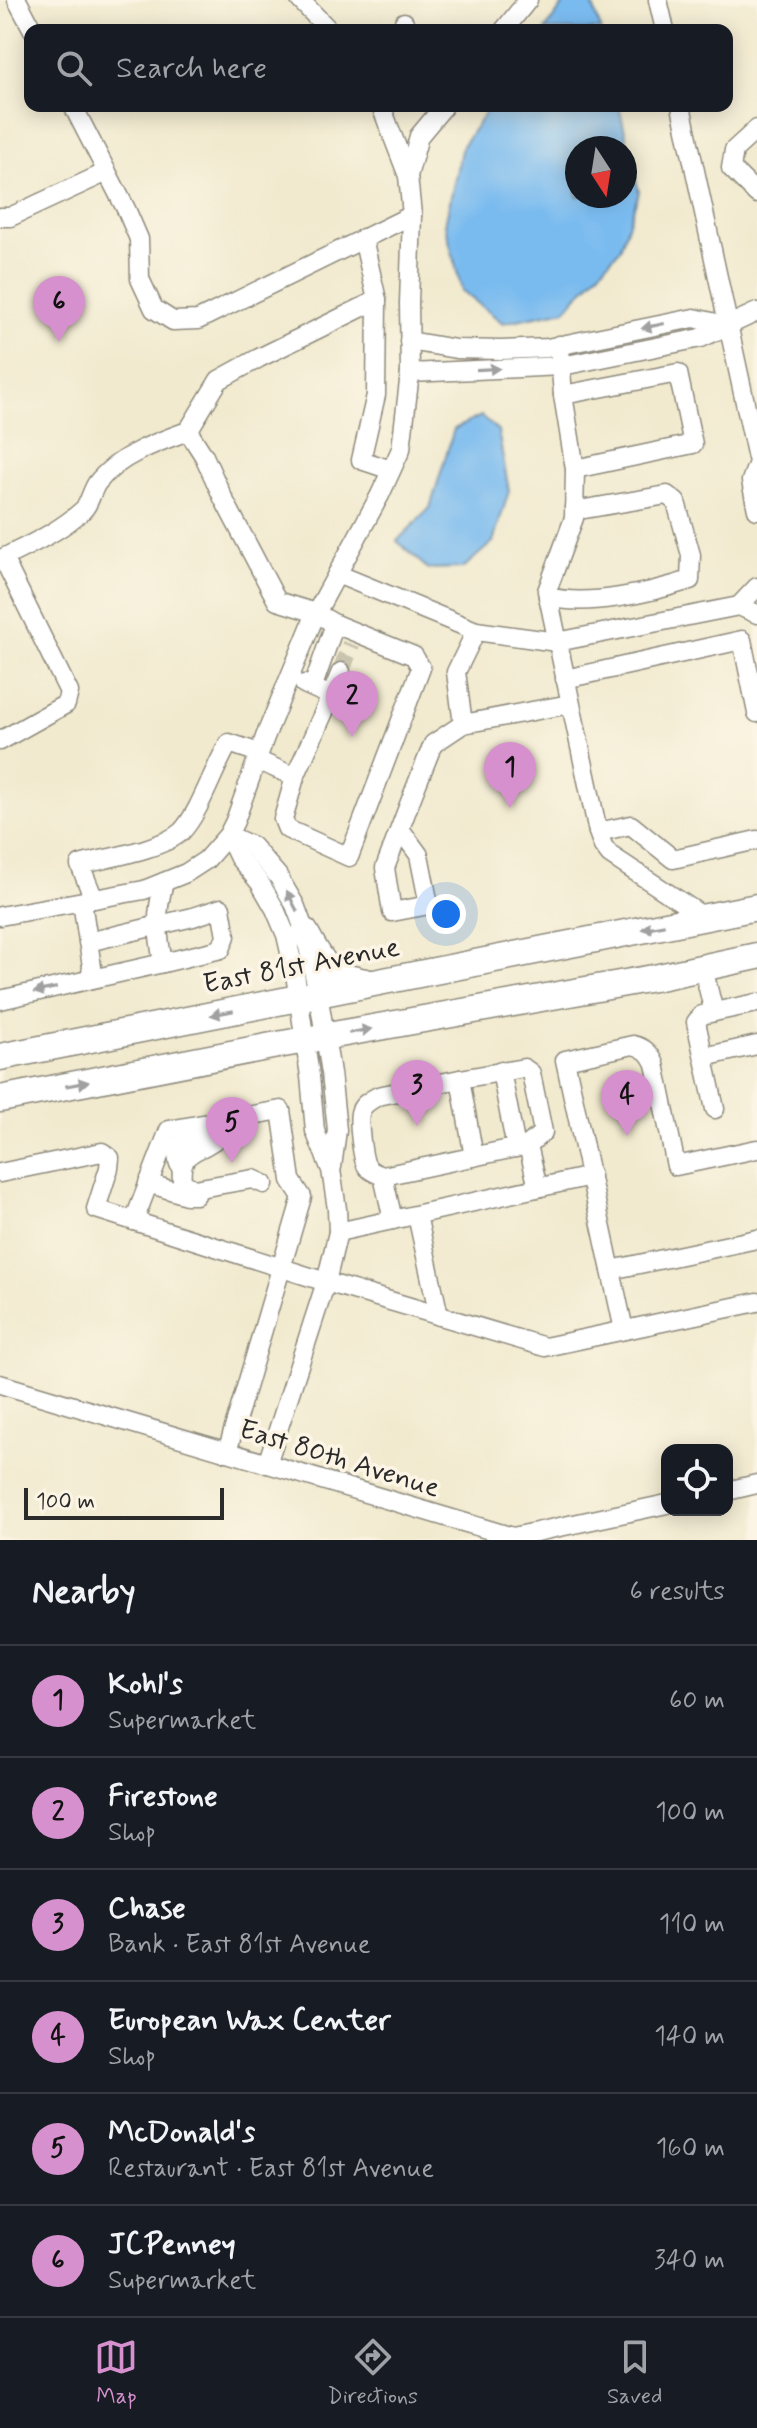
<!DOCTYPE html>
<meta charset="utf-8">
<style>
:root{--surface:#171b24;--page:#242831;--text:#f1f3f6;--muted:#9ea1a6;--line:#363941;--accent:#d690ce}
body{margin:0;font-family:Mynerve,sans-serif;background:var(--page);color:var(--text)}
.controls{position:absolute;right:24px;bottom:24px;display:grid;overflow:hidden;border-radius:16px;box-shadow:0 4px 20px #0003}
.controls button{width:72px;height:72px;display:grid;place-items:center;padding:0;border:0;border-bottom:2px solid var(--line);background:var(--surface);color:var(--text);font:40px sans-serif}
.compass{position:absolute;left:565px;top:136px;width:72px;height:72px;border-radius:50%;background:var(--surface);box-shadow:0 4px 20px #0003;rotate:168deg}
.scale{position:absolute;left:24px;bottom:20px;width:200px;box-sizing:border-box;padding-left:8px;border:4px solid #2b2b2b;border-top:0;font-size:22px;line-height:28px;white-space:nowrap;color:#2b2b2b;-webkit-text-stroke:6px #fcf5e5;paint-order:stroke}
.you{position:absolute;left:446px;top:914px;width:28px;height:28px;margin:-20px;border:6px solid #fff;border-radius:50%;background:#1a73e8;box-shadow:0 0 0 12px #1a73e833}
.badge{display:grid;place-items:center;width:52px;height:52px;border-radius:50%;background:var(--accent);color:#111;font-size:26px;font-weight:700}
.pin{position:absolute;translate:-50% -66px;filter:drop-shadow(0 2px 4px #0008)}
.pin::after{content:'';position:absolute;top:42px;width:28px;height:24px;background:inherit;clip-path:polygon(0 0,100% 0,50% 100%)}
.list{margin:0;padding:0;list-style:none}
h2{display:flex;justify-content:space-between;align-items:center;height:104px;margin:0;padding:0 32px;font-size:34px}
h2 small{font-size:26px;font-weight:400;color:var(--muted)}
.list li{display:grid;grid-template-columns:52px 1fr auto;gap:24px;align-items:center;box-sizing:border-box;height:112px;padding:0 32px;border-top:2px solid var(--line)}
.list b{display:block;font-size:30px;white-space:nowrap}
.list p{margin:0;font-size:26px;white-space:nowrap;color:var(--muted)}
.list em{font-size:26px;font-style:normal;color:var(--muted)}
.icon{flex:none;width:44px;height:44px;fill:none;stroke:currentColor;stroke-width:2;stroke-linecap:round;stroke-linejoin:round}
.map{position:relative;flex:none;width:757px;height:1540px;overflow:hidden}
.search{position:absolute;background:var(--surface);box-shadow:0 4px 20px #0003;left:24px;right:24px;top:24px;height:88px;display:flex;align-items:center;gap:20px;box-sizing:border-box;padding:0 28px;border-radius:16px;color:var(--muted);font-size:30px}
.sheet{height:776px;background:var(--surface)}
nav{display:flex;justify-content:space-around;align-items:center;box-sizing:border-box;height:112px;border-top:2px solid var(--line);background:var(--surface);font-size:22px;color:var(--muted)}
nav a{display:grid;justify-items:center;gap:4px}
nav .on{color:var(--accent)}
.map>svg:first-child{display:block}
</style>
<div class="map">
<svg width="757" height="1540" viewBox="0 0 757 1540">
<rect width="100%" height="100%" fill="#fcf5e5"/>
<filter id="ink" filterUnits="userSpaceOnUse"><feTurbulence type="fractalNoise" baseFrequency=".0125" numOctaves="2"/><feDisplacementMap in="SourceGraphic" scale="16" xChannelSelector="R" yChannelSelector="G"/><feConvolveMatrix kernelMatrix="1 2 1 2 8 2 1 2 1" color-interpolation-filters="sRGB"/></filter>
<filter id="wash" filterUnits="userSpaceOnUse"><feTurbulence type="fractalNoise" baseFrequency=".006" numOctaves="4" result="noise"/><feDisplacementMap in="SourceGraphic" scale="32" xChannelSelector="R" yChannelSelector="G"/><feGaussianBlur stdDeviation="1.8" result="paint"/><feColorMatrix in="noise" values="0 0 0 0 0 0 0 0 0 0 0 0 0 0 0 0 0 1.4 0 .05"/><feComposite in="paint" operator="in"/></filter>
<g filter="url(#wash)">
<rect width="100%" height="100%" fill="#f1eacf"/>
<g fill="#7abbef" stroke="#52738d" stroke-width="2" fill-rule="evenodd">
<polygon points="567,0 591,0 601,30 545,30"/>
<path d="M 490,106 L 619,106 L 639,192 L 620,249 L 565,310 L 503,323 L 462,291 L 445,224 L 462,146 ZM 625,148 L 625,196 L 577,196 L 577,148 Z"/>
<polygon points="481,416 498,431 509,491 493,542 463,568 428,569 397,541 430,508 454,429"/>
</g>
</g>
<g filter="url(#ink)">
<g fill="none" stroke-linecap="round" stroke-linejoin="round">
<polyline stroke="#c9c4ae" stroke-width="18" stroke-dasharray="18 9" stroke-linecap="butt" points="341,672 351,644"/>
<defs>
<g id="minor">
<polyline points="17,0 33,30"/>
<polyline points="300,0 329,30"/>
<polyline points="658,0 665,30"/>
<polyline points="404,30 404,22"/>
<polyline points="504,30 528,0"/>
<polyline points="73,106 126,209 139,239 140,279 154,309 173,321 198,320 412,215"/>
<polyline points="681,106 757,458"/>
<polyline points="757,129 734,150 731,168 757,194"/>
<polyline points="408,176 419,136 444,106"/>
<polyline points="0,217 10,217 107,172"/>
<polyline points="363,238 377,300 376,395 361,460 391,470"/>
<polyline points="409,341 456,349 501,350 547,348 694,318 730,326"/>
<polyline points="559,345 563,395 575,469 574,518 547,591 598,832 603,846 610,855 704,917"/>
<polyline points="410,373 562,366 701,338 757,312"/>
<polyline points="563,395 678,373 693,444 575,469"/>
<polyline points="188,431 219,380 259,358 377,300"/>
<polyline points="757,465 751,481 757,510"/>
<polyline points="337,574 476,631 557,642 739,606 757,614"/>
<path d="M 548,597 C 589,607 650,593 690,580 L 691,555 L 676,502 L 667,495 L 585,509 L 574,507"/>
<polyline points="739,606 757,587"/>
<polyline points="476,631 456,672 463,724 570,704"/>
<polyline points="565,679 742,640 757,713"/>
<polyline points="331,696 341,672"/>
<path d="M 0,741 L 66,704 L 69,692 L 3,558 C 31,544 59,532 83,510 C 90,503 91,492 97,483 C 118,456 157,442 188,431 L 204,456 L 223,498 L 277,601 L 316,613 L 335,624 L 313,686"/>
<polyline points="257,760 295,777 331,696 304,684"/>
<polyline points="295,777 283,819 287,829 349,857 421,668 414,656 335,624"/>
<polyline points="400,829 419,855 429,905 392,912 385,868 413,794 433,744 463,724"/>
<polyline points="598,832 631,825 673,859 757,840"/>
<polyline points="228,835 239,858 260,883 275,909 286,935 295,974 310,1076 315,1131 331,1170 337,1209 338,1232 326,1282 267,1464"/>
<polyline points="228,835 252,846 278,876 295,905 305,932 318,993 331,1073 337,1130 332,1167"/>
<path d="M 94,899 L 80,865 C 106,858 162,849 181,832 C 200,813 214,767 229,743 L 259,753"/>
<polyline points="82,902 92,967 90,979"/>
<polyline points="0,916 144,890 186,873 206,860 228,835 235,821 265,737 316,613 380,495 401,449 410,373 409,303 412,215 408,176 381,106"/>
<polyline points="88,942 193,917 221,908 226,936 221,949 163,963"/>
<polyline points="703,968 714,1012 702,1015 696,1022 715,1109"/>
<path d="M 0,1000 L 163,963 C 157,929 155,916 164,882"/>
<polyline points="714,1012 757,1003"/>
<polyline points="704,1057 757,1045"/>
<polyline points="501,1071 516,1148"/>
<path d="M 242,1128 C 226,1131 226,1132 213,1141 C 194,1154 179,1151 182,1182 L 194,1189 L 253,1179 L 264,1184"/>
<polyline points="474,1157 460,1079 524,1068 531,1073 543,1132 528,1145"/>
<path d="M 181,1168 C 170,1147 186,1137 205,1133"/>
<polyline points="0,1173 102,1152 110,1158 109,1168 96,1209 326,1282 545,1347 757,1302"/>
<path d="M 383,1176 C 377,1174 369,1171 366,1165 C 362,1157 358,1122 360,1113 C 362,1104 371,1100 378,1096 L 460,1079"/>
<polyline points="148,1183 186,1195 196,1195"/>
<polyline points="417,1215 439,1316"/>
<polyline points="393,1220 383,1176 528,1145 538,1188"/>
<polyline points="134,1221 169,1130 281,1110 291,1180 302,1197 227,1452"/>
<polyline points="338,1232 591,1176"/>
<polyline points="611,1270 757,1239"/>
<path d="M 624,1330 L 565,1060 L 633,1045 C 645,1048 650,1053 655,1064 L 676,1166 L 757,1149"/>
<polyline points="0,1384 513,1537 667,1504"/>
<polyline points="727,1491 757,1484"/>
</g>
<g id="highway">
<path d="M 305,932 C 324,966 326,975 366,982"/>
<polyline points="0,1057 757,907"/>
<polyline points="0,1099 272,1046 659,977 757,956"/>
</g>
</defs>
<use href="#minor" stroke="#8e8a7d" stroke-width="21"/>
<use href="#highway" stroke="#8e8a7d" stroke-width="29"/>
<use href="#minor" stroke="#fff" stroke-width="18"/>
<use href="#highway" stroke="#fff" stroke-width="26"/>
</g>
<defs><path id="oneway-solid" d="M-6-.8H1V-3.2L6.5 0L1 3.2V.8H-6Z" transform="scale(2)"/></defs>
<g fill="#a0a0a0">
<use href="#oneway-solid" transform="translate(653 326) rotate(168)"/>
<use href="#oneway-solid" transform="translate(488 369) rotate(-3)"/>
<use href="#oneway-solid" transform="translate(292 901) rotate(-117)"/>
<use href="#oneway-solid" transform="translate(653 927) rotate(169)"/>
<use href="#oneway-solid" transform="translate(45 990) rotate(168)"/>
<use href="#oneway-solid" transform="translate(222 1013) rotate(169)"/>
<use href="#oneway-solid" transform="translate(360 1031) rotate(-10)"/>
<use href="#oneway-solid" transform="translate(77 1084) rotate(-11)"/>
</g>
</g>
<g text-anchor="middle" stroke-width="7" stroke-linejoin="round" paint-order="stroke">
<g font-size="28" fill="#2b2b2b" stroke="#fcf5e5">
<text transform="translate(301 964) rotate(-11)" y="10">East 81st Avenue</text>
<text transform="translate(340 1457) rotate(17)" y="10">East 80th Avenue</text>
</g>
</g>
</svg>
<div class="controls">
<button><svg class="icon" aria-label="locate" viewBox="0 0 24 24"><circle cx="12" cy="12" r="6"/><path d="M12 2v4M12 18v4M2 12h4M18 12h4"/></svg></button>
</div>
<svg class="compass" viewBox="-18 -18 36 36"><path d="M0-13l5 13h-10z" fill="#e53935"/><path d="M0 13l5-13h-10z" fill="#9ea1a6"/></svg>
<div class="scale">100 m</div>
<div class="you"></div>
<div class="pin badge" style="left:510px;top:808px">1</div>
<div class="pin badge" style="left:352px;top:737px">2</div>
<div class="pin badge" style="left:417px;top:1126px">3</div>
<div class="pin badge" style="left:627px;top:1136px">4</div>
<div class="pin badge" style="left:232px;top:1163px">5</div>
<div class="pin badge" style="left:59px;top:342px">6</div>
<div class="search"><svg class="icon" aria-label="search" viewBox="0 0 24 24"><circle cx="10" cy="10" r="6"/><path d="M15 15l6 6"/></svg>Search here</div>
</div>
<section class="sheet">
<h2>Nearby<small>6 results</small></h2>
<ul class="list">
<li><span class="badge">1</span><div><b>Kohl's</b><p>Supermarket</p></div><em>60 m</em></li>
<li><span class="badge">2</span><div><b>Firestone</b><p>Shop</p></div><em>100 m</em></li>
<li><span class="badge">3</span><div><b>Chase</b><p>Bank · East 81st Avenue</p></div><em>110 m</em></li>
<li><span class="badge">4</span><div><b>European Wax Center</b><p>Shop</p></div><em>140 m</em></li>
<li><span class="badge">5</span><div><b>McDonald's</b><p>Restaurant · East 81st Avenue</p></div><em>160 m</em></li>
<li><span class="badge">6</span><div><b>JCPenney</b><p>Supermarket</p></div><em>340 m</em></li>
</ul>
</section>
<nav>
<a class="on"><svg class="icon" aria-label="map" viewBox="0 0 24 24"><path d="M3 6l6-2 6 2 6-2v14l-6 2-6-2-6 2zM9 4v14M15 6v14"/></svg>Map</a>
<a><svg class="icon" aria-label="directions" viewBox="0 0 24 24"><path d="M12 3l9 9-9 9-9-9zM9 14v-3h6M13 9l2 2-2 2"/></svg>Directions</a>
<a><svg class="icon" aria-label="saved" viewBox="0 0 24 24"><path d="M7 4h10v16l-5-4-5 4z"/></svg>Saved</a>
</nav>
